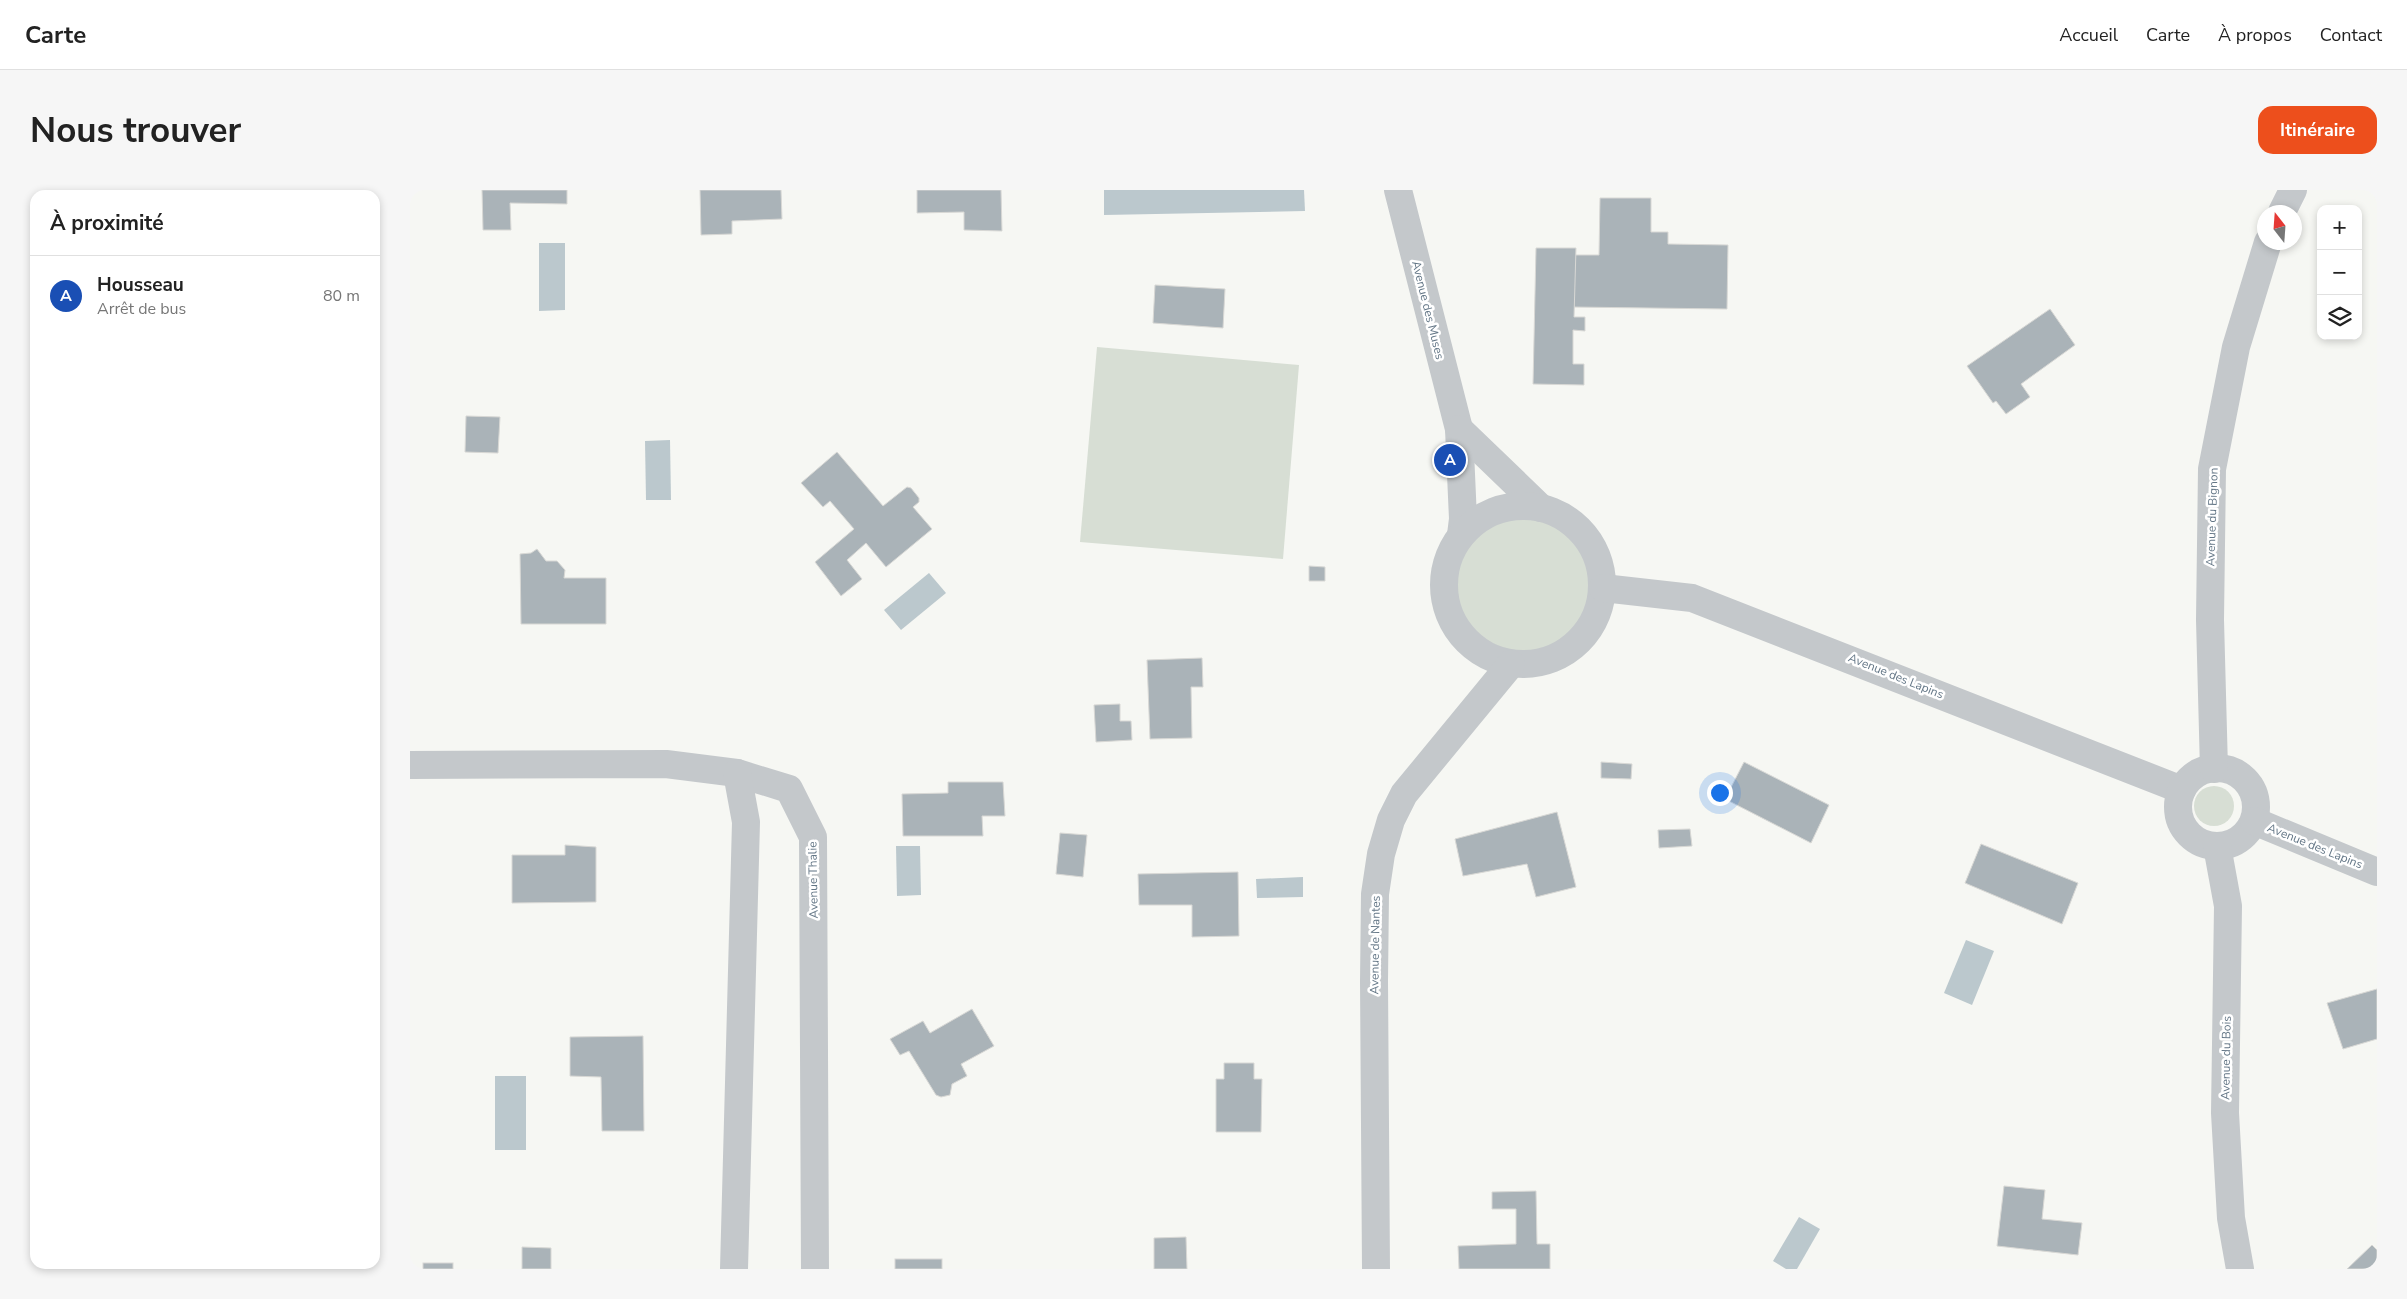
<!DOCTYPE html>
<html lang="fr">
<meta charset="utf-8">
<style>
:root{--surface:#fff;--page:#f6f6f6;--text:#222;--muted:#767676;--line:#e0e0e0;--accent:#ed4f1c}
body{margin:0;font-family:"Nunito Sans",sans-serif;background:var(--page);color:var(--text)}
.controls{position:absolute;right:15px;top:15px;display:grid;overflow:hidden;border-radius:10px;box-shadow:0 2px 8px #0003}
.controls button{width:45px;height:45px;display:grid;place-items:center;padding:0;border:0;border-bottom:1px solid var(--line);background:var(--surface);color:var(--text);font:25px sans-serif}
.compass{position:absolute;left:1847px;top:15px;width:45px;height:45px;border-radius:50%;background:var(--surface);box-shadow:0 2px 8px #0003;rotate:343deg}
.you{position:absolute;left:1309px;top:602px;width:18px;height:18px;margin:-12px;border:4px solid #fff;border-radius:50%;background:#1a73e8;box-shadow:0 0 0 8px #1a73e833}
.badge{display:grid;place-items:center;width:32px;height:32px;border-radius:50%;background:var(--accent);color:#fff;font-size:16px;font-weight:700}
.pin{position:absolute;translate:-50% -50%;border:2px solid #fff;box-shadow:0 1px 5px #0006}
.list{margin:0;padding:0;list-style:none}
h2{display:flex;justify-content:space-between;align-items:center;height:65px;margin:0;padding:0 20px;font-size:21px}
h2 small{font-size:16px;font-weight:400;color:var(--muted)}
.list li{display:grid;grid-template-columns:32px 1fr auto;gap:15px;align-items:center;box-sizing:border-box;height:80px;padding:0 20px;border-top:1px solid var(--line)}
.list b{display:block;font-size:19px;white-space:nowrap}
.list p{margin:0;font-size:16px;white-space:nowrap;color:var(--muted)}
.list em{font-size:16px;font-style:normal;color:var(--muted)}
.icon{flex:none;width:28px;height:28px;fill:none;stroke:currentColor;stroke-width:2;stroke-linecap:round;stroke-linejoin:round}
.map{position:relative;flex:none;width:1967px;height:1079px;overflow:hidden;border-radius:15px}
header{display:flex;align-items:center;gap:30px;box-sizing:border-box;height:70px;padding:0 25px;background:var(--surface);border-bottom:1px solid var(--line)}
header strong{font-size:24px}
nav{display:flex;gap:28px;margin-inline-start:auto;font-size:18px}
.intro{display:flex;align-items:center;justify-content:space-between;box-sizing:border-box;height:120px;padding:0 30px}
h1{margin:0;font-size:35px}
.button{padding:12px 22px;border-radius:15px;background:var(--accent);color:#fff;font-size:18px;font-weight:700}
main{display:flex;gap:30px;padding:0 30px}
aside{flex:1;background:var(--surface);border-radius:15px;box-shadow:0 2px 8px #0003}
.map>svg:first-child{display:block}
</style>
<header>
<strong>Carte</strong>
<nav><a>Accueil</a><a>Carte</a><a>À propos</a><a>Contact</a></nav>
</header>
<div class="intro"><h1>Nous trouver</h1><a class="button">Itinéraire</a></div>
<main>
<aside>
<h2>À proximité<small></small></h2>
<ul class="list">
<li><span class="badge" style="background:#1a4fb4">A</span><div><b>Housseau</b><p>Arrêt de bus</p></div><em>80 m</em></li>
</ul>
</aside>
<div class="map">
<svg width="1967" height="1079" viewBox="0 0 1967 1079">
<rect width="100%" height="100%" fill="#f6f7f3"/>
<g fill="#d7ded4">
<polygon points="687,157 889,175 873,369 670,352"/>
<circle cx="1113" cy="395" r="66"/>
<circle cx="1804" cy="616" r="20"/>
</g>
<g fill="#bbc8cd">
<polygon points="694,0 894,0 895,21 694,25"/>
<polygon points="129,53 155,53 155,120 129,121"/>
<polygon points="260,250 261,310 236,310 235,251"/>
<polygon points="519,383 536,403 491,440 474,420"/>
<polygon points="486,656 510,656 511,705 487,706"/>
<polygon points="893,687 893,707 847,708 846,689"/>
<polygon points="1556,750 1584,761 1562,815 1534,803"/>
<rect x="85" y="886" width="31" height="74"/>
<polygon points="1389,1027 1410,1039 1387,1079 1376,1079 1363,1071"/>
</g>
<g fill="#aab3b8" stroke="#d8d8d5">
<polygon points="72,0 157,0 157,14 100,13 101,40 73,40"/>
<polygon points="290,0 371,0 372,29 322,31 322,44 291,45"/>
<polygon points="507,0 591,0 592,41 554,40 554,22 507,23"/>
<polygon points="1190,8 1241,8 1241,42 1258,42 1258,54 1318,55 1317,119 1163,117 1164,65 1189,65"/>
<polygon points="1126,58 1166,58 1164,127 1175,127 1175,141 1163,140 1163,174 1174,174 1174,195 1123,194"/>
<polygon points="745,95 815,99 813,138 743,133"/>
<polygon points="1640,119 1665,155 1611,194 1620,207 1596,224 1586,211 1583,213 1557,176"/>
<polygon points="56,226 90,227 88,263 55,262"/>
<polygon points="427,262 473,316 497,297 501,298 509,308 509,312 503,317 522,339 476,377 456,353 437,370 452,389 431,406 405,372 444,339 420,311 413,317 391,293"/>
<polygon points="127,359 136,371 147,371 155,380 154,388 196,388 196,434 111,434 110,364 121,363"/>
<polygon points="899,376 915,377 915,391 899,391"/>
<polygon points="792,468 793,497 781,497 782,548 740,549 737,470"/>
<polygon points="710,514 710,531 721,531 722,550 686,552 684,515"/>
<polygon points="1191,572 1222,574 1221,589 1191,588"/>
<polygon points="1334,572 1419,615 1401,653 1315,609"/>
<polygon points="538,592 593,592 595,626 572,626 573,646 493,646 492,604 538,603"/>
<polygon points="1147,622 1166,697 1126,707 1117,674 1053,686 1045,649"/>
<polygon points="1280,639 1282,656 1249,658 1248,640"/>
<polygon points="650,643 677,645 673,687 646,684"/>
<polygon points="1571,654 1668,693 1652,734 1555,693"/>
<polygon points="155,655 186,657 186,712 102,713 102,665 155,665"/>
<polygon points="828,682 829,746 782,747 782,715 729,715 728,684"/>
<polygon points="1967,799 1967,849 1933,859 1917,813"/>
<polygon points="562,819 584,856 551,874 557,886 542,894 540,905 531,907 526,905 499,861 490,865 480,849 513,831 520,843"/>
<polygon points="233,846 234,941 192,941 191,887 160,886 160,847"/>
<polygon points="814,873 844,873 844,889 852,889 851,942 806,942 806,889 814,889"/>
<polygon points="1594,996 1635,1000 1632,1029 1672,1033 1668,1065 1587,1056"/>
<polygon points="1126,1001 1127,1054 1140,1054 1140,1079 1049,1079 1048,1056 1106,1054 1106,1019 1082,1019 1082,1002"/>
<polygon points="776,1047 777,1079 744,1079 744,1048"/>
<polygon points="1962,1055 1967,1060 1967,1079 1937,1079"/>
<polygon points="112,1057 141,1058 141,1079 112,1079"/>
<rect x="485" y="1069" width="47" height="10"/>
<rect x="13" y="1073" width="30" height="6"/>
</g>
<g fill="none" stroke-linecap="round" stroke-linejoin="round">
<g stroke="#c4c8cb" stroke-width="28">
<polyline points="988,0 1049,239 1053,329 1051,345"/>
<polyline points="1872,22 1883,0"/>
<polyline points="1049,239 1131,318"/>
<circle cx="1113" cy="395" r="79"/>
<polyline points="1193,398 1282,408 1772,600"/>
<polyline points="0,575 256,574 327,583 379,599 403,647 405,1079"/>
<circle cx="1807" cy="617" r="39"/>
<polyline points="1804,579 1800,430 1802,279 1826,157 1858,52"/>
<polyline points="1844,631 1967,682"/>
<polyline points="1807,656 1818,716 1815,923 1821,1028 1830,1079"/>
<polyline points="324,1079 336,632 327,583"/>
<polyline points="966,1079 964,791 965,704 971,664 981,630 994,604 1101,474"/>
</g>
</g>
<g text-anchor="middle" stroke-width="5" stroke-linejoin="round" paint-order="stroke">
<g font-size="12" fill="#637686" stroke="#fff">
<text transform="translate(1018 120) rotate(76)" y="4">Avenue des Muses</text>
<text transform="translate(1802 327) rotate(-88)" y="4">Avenue du Bignon</text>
<text transform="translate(1486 486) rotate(22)" y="4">Avenue des Lapins</text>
<text transform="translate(1905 656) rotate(22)" y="4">Avenue des Lapins</text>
<text transform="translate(403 690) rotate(-91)" y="4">Avenue Thalie</text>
<text transform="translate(965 755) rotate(-89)" y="4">Avenue de Nantes</text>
<text transform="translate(1816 868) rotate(-89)" y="4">Avenue du Bois</text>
</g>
</g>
</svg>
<div class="controls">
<button>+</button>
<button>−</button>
<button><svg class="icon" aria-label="layers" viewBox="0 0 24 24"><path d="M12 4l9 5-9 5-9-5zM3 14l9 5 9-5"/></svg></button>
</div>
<svg class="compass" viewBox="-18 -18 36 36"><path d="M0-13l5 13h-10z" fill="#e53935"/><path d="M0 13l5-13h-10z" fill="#767676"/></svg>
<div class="you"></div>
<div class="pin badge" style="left:1040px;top:270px;background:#1a4fb4">A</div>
</div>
</main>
